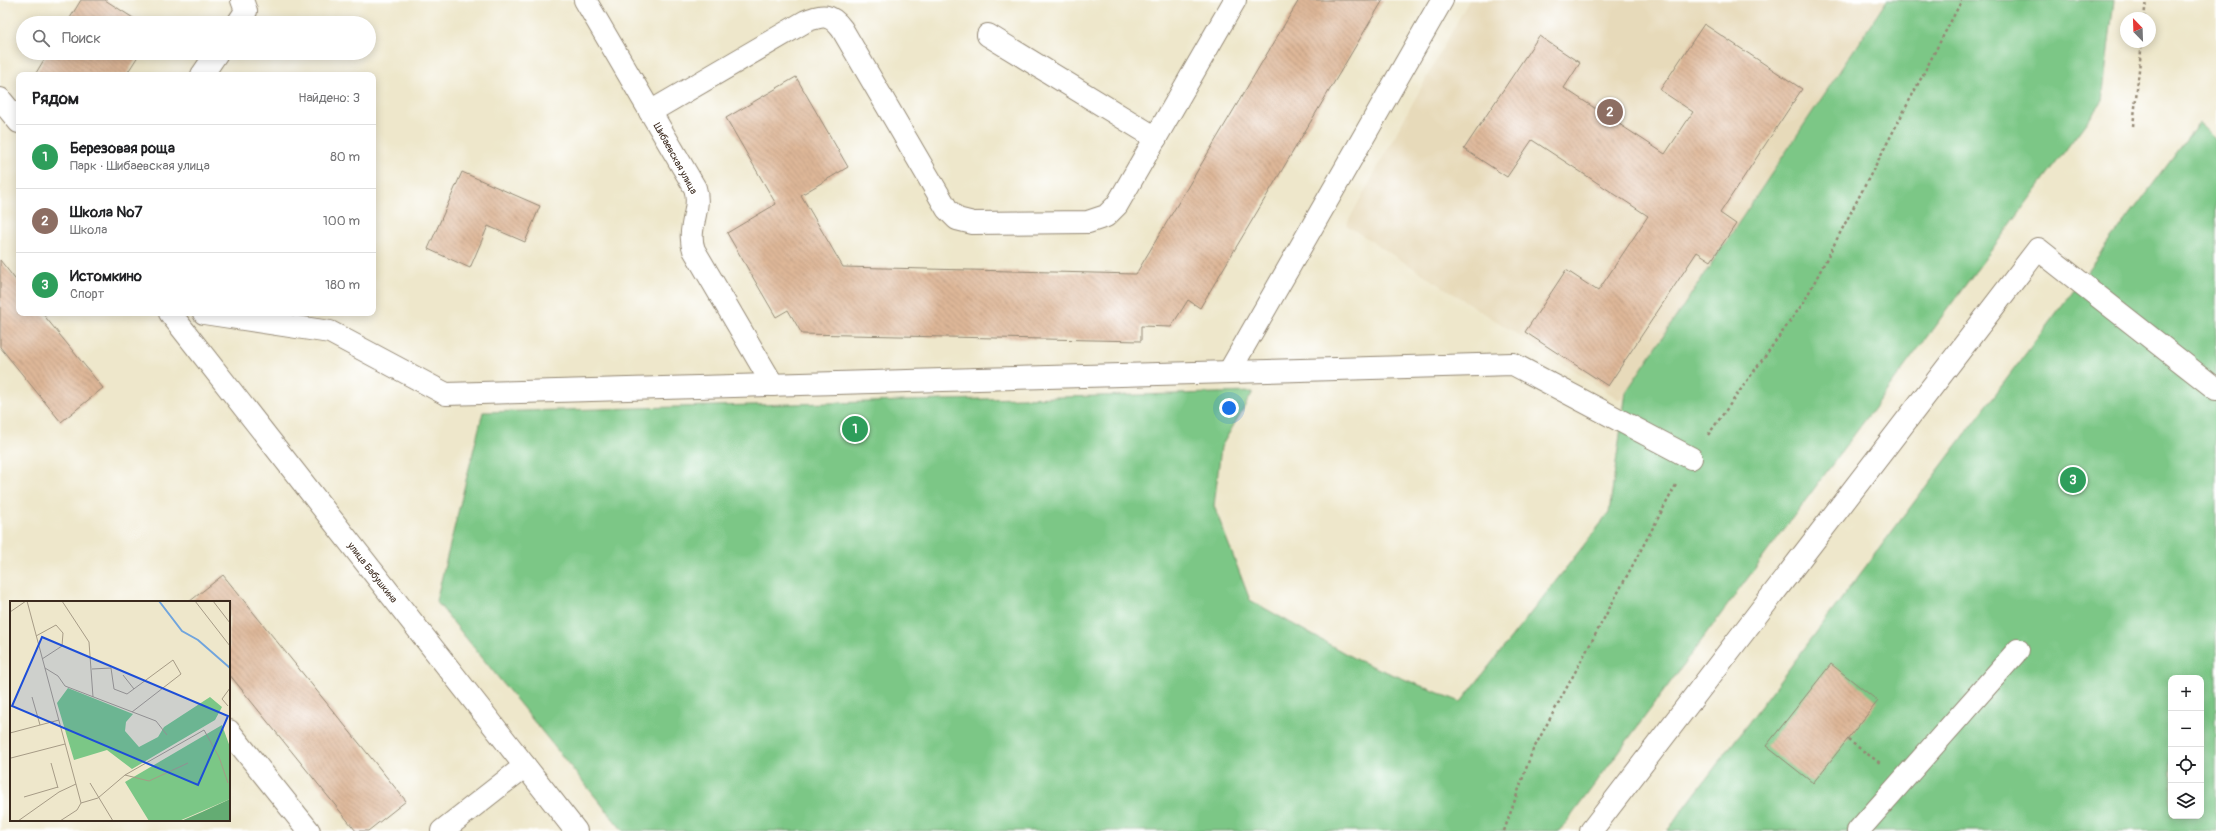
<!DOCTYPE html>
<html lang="ru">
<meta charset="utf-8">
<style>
:root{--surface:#fff;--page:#f6f6f6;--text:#202124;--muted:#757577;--line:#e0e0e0;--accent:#0b8043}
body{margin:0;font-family:Pangolin,sans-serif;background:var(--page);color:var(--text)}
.controls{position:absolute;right:12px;bottom:12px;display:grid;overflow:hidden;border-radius:8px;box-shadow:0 2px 10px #0003}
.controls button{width:36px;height:36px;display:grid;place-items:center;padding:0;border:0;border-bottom:1px solid var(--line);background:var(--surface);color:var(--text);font:20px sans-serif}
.compass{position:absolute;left:2120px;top:12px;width:36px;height:36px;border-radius:50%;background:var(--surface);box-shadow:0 2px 10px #0003;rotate:337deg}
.you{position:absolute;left:1229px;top:408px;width:14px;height:14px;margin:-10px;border:3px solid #fff;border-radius:50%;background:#1a73e8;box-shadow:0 0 0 6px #1a73e833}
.badge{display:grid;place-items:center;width:26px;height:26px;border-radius:50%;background:var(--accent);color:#fff;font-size:13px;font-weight:700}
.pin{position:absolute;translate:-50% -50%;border:2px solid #fff;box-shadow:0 1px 4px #0006}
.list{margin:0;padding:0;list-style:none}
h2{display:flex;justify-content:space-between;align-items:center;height:52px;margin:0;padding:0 16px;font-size:17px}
h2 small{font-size:13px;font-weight:400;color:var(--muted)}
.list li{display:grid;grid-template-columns:26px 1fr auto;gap:12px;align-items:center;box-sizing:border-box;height:64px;padding:0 16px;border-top:1px solid var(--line)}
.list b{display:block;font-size:15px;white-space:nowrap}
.list p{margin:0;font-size:13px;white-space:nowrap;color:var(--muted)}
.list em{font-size:13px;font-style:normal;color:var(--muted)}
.icon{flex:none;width:22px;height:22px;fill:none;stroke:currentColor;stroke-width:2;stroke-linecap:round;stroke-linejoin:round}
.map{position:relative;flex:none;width:2216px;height:831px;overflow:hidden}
.search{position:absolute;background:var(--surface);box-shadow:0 2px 10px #0003;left:16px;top:16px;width:360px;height:44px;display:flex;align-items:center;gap:10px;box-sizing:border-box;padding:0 14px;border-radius:22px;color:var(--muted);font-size:15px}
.panel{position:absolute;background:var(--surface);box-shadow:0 2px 10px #0003;left:16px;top:72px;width:360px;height:244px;border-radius:8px}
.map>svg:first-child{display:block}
</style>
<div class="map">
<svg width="2216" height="831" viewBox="0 0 2216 831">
<defs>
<pattern id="building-back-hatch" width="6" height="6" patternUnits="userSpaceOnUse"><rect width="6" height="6" fill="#deb798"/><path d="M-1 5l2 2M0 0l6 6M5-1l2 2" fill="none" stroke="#b5957b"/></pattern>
</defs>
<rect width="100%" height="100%" fill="#fff"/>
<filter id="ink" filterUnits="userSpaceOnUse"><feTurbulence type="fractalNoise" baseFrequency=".025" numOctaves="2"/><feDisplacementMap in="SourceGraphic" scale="8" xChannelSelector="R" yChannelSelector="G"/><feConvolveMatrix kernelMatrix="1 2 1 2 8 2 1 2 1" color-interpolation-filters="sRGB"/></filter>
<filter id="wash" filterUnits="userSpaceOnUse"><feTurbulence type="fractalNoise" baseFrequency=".012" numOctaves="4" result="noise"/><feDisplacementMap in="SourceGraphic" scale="16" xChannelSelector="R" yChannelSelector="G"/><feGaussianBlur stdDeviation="0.9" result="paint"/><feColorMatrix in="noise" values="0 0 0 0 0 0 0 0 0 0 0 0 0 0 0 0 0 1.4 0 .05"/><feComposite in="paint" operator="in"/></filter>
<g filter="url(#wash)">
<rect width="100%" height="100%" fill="#eee7cb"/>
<polygon fill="#e7daba" points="1469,0 1886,0 1620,400 1346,225"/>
<g fill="#7bc786" stroke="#5b7852" fill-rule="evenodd">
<polygon points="1887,0 2114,0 2102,101 1560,831 623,831 436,601 483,412 1253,392 1221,447 1214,506 1250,600 1357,660 1461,702 1609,513 1626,392"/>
<path d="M 2199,123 L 2216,140 L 2216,831 L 1667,831 ZM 2171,678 L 2201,678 L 2201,816 L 2171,816 Z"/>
</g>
<g id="blocks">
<g fill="url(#building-back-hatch)">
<polygon points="81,0 105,0 141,23 67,23"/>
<polygon points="1299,0 1383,0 1200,308 1188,300 1171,327 1141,326 1141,341 802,334 788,310 776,317 727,233 776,204 726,118 796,77 848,167 801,195 843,267 1136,274"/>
<polygon points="1704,24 1802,89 1720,213 1736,224 1711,261 1697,252 1608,386 1525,332 1566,270 1598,291 1648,216 1532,140 1507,177 1464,149 1539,36 1580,63 1564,88 1665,154 1693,112 1660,90"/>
<polygon points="48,53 140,53 126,75 39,75 36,73"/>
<polygon points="462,172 540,206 525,242 488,226 470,268 428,249"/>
<polygon points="0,260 19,284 19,313 42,313 103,388 61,422 0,347"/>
<polygon points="223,575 406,801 368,831 356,831 229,674 229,602 189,602"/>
<polygon points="1831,664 1878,701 1813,783 1766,746"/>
</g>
</g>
</g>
<g filter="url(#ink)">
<use href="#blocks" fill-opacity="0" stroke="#948874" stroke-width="1"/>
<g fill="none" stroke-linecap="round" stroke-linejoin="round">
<defs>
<g id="minor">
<path d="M 585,0 L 695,188 C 702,209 686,229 694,250 L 773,385"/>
<polyline points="238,23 246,11 242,0"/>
<polyline points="988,35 1156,138"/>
<polyline points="202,75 217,53"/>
<polyline points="0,99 19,122"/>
<path d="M 650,112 L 806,21 C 823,15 830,13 842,29 L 947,209 L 957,219 L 973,223 L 1088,222 L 1106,216 L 1117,205 L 1235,0"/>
<polyline points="170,313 576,831"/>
<polyline points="204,313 330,332 446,394 1513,364 1691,458"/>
<polyline points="1229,372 1442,0"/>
<polyline points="229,731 309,831"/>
<polyline points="442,831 525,766"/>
<polyline points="1591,831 2038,249 2216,389"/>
<polyline points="1858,831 2018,650"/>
</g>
</defs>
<use href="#minor" stroke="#948874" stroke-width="24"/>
<g stroke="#948874" stroke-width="2.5" stroke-dasharray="3 3" stroke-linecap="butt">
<polyline points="2144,18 2146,0"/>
<polyline points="2133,126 2142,42"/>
<polyline points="1708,435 1804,302 1962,0"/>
<polyline points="1848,740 1880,763"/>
<polyline points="1504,831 1532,752 1677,483"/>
</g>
<use href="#minor" stroke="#fff" stroke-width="22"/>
</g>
</g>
<g text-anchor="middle" stroke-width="3.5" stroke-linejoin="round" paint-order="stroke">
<g font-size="10" fill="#3b2a1e" stroke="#fff">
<text transform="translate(676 158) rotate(61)" y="4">Шибаевская улица</text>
<text transform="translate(373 572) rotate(52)" y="4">улица Бабушкина</text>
</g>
</g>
<g transform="translate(10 601)">
<rect width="220" height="220" fill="#eee7cb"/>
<path d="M 220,198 L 220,220 L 171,220 L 192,211 Z" fill="#64ac73"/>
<path d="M 58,87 L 123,113 L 116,121 L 115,130 L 129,146 L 148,136 L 154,126 L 200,96 L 212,106 L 205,119 L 122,168 L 97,149 L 64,159 L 47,102 ZM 212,124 L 220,146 L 220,198 L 169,220 L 139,220 L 115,181 Z" fill="#7bc786"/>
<path fill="none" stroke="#71a5dd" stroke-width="2" d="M 149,0 L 172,30 L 188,39 L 220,67"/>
<path fill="none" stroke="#a69b86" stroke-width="1" d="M 17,0 L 71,202M 52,0 L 79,41 L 83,96M 185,0 L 220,45M 203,0 L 220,22M 0,11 L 16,0M 26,35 L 46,24 L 53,32 L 52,45 L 32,58M 35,67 L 48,75 L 55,85 L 146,120 L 157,134M 82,68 L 101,67 L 104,88 L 117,93 L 163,59 L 171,73 L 122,111M 113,74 L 124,88M 22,96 L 30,124M 218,105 L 212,98 L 220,87M 0,132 L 49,119M 1,157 L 55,143M 41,162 L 48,187M 115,174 L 194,129 L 209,156 L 218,182M 80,182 L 103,220M 14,196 L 48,186M 71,202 L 88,197 L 115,174 L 139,180 L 178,162M 8,220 L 49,191 L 66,183M 50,220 L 67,209 L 71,202"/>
<path fill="#1d4ed8" fill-opacity="0.15" stroke="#1d4ed8" stroke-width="2" d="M 32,36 L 218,115 L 188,184 L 2,105 Z"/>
<rect width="220" height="220" fill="none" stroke="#3b2a1e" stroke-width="2"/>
</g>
</svg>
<div class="controls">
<button>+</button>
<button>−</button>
<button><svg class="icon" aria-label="locate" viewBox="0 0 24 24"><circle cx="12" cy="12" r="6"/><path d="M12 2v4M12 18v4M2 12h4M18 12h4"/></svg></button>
<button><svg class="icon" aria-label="layers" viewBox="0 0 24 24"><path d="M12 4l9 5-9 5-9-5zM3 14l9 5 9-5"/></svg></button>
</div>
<svg class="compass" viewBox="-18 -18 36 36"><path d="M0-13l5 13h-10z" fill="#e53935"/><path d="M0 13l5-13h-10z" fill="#757577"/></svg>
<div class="you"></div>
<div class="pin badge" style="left:855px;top:429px;background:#2e9e5b">1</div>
<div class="pin badge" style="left:1610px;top:112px;background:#8d6e63">2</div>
<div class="pin badge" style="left:2073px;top:480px;background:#2e9e5b">3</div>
<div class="search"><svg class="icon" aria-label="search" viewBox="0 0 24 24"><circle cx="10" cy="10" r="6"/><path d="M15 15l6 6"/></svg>Поиск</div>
<section class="panel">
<h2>Рядом<small>Найдено: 3</small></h2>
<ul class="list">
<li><span class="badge" style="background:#2e9e5b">1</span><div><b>Березовая роща</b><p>Парк · Шибаевская улица</p></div><em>80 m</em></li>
<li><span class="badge" style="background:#8d6e63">2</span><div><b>Школа №7</b><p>Школа</p></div><em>100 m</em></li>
<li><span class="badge" style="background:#2e9e5b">3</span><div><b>Истомкино</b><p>Спорт</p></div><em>180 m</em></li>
</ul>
</section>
</div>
